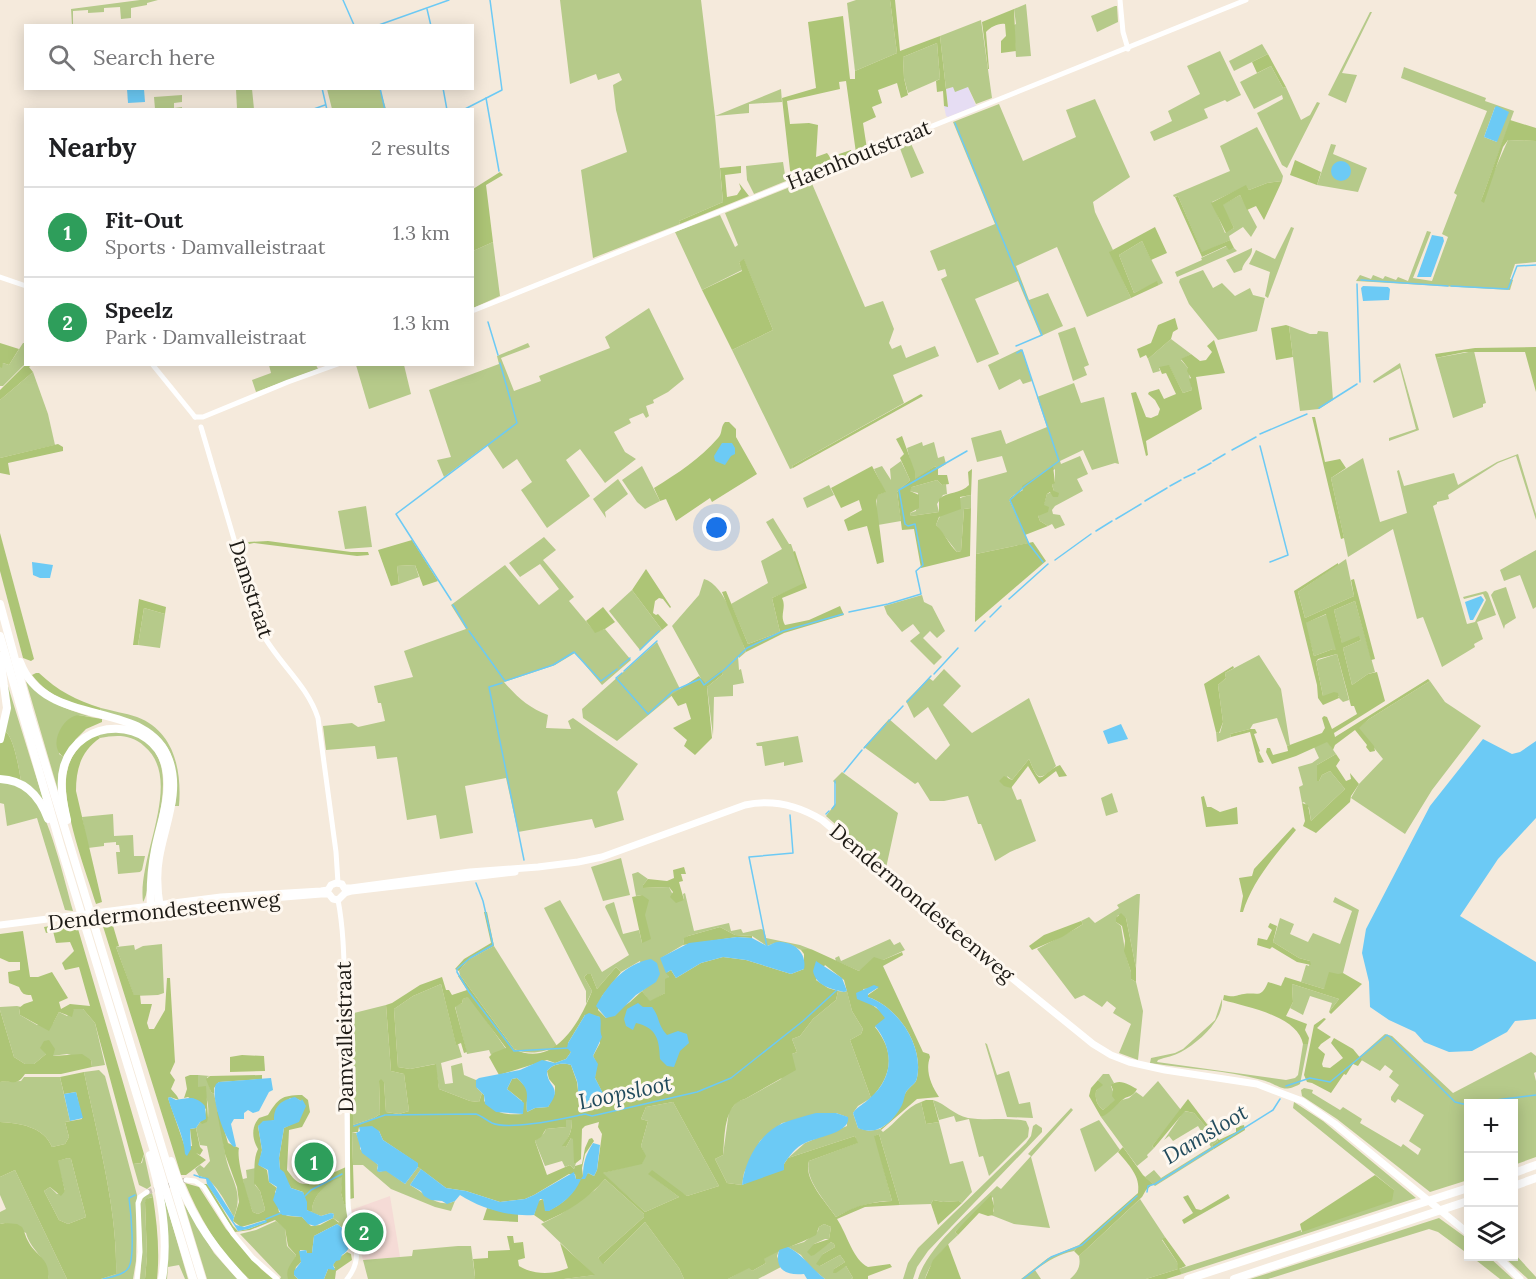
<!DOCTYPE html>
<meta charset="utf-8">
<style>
:root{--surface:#fff;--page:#f2f2f2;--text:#202124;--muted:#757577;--line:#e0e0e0;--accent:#1a73e8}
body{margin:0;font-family:Lora,serif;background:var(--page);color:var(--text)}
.controls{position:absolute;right:18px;bottom:18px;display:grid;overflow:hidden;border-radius:0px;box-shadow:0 3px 15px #0003}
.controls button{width:54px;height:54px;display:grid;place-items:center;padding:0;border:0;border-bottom:2px solid var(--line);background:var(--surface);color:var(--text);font:30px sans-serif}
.you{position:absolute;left:717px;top:528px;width:21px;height:21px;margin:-15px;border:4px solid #fff;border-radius:50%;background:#1a73e8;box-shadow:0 0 0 9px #1a73e833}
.badge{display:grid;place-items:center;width:39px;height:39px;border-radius:50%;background:var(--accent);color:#fff;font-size:20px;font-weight:700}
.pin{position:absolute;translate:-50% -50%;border:3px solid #fff;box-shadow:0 2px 6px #0006}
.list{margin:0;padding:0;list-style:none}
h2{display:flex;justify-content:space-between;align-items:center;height:78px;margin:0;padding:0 24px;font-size:26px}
h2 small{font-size:20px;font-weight:400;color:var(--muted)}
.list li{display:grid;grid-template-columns:39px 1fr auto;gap:18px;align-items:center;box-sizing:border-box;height:90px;padding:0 24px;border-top:2px solid var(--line)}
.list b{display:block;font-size:22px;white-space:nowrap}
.list p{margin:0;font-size:20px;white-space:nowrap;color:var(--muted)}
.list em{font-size:20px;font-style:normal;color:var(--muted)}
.icon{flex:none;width:33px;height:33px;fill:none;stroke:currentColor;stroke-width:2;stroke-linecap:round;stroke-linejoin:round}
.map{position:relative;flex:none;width:1536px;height:1279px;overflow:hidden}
.search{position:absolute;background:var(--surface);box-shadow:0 3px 15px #0003;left:24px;top:24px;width:450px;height:66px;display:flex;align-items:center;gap:15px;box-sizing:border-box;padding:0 21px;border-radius:0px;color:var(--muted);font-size:22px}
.panel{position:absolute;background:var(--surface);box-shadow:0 3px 15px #0003;left:24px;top:108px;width:450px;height:258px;border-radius:0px}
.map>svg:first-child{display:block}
</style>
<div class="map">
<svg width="1536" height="1279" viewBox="0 0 1536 1279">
<rect width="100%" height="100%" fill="#f5eadc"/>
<polygon fill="#f5dbd6" points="390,1196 400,1257 363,1260 351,1210"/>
<polygon fill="#e6ddf3" points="953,87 968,87 976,106 948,117 946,116 944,106 948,106 946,89"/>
<g fill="#b6ca8a" fill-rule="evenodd">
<polygon points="140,0 158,0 147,3 147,5 131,8 131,18 121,19 120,7 104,8 104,12 88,13 88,10 73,11 73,25 72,25 71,9"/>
<polygon points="560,0 701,0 715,116 781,89 782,102 749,104 749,113 715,116 723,202 679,221 680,224 593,258 581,170 627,152 616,110 613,85 622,80 619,73 598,80 596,74 570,84"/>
<polygon points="856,0 890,0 897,53 855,71 847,3"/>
<polygon points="1026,4 1031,56 1016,57 1014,25 1016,24 1014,9"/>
<polygon points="1115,6 1117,6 1118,22 1097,32 1091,16"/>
<polygon points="1370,12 1372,12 1342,73 1357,75 1346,103 1328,95"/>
<polygon points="981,20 992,98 976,104 968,87 955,92 953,87 946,89 940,36"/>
<polygon points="937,43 940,79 908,93 904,78 903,57"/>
<polygon points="1262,44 1268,54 1234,71 1229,61"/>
<polygon points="1220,51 1241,95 1227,102 1225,100 1204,109 1208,118 1154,141 1150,132 1172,121 1168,111 1200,94 1187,66"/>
<polygon points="1271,66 1283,88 1286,87 1301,120 1310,115 1317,102 1320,103 1287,168 1282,165 1257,113 1283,99 1282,95 1254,109 1240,82"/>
<path d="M 1404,67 L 1486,98 L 1485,101 L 1514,111 L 1481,201 L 1508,140 L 1536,141 L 1536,262 L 1515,264 L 1510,279 L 1513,280 L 1510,290 L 1356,281 L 1360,275 L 1371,279 L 1373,275 L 1383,279 L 1385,276 L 1396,280 L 1398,277 L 1408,281 L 1427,231 L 1431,232 L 1413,278 L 1432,281 L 1448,237 L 1442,234 L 1457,195 L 1454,193 L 1487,111 L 1401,78 ZM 1495,107 L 1497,142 L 1484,137 Z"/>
<polygon points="236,89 252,89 254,109 237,109"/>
<polygon points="327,89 380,89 386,109 332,109"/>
<polygon points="182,95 182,102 174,103 174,108 182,107 182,109 155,109 154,97"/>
<polygon points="1095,99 1130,177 1093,202 1095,212 1113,250 1110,252 1131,298 1087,317 1057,247 1016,266 1029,300 1048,293 1063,326 1041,336 1018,281 975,299 999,354 977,363 941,279 947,276 945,269 938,271 930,251 995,224 953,122 999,104 1023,161 1076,137 1066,110"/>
<polygon points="1257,127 1283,176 1282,181 1267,183 1249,190 1246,186 1212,202 1225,233 1234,228 1222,205 1240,195 1257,227 1251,237 1243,227 1229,236 1230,240 1202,253 1178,196 1174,197 1173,195 1230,171 1220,146"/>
<polygon points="909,139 924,173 911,178 898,143"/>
<polygon points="1331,144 1336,145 1333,154 1367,168 1358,192 1317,185"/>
<polygon points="783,162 786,181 754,194 747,180 746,166"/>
<polygon points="810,179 865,307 883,301 894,329 889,343 892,349 901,345 906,358 935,346 939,356 893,375 904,403 792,466 793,468 790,469 732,350 773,330 744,260 739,262 742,270 702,290 675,232 720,215 735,247 738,245 725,213"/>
<polygon points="1291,227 1294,228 1268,298 1265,296 1270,272 1249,264 1256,250 1275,259"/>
<polygon points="1142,241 1163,283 1159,285 1157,282 1134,293 1119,255"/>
<polygon points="493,242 500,296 473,308 473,251"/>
<polygon points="1227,246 1229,249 1234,248 1237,251 1177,277 1175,272 1202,260 1201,258"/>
<path d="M 1252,248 C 1253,257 1243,261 1242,270 L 1234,273 L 1226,260 Z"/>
<polygon points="1203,270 1213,288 1222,283 1235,296 1250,288 1253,295 1265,298 1257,331 1218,340 1189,304 1179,282 1180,279"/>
<polygon points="649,308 684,379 668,392 653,400 654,403 646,406 649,416 646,418 643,413 629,419 631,423 614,432 625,452 636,459 605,483 580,449 566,460 590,496 547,528 521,490 532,482 517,459 503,469 487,445 444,477 437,460 451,457 429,390 499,364 497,356 528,343 530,347 501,358 514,391 541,381 539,376 610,348 605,337"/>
<polygon points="1289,326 1310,334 1317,334 1318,331 1328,332 1333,400 1319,409 1300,411"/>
<polygon points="1075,327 1089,365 1084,367 1087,375 1073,381 1058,333"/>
<polygon points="1171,339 1191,354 1181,360 1188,368 1192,390 1183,393 1169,366 1159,368 1160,371 1153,373 1148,359"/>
<polygon points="23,343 25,343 25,364 3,386 0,386 0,367 3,363 9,365"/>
<polygon points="1021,349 1023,352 1032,381 1023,384 1020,379 999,390 988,365"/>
<polygon points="1474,351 1486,403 1483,404 1483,407 1453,418 1436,358"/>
<polygon points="1400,363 1419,430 1389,441 1389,438 1416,429 1400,368 1374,383 1373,381"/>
<polygon points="269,365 316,365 318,369 256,392 252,380 271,373"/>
<polygon points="356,365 404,365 411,394 369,409"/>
<polygon points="33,372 48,414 55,445 0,458 0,400"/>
<polygon points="1074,383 1081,403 1104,397 1119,464 1115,463 1092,470 1083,450 1060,461 1061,464 1080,456 1088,474 1077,479 1083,491 1055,506 1052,510 1053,514 1060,515 1065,525 1055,529 1052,524 1048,526 1040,521 1038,516 1041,513 1047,494 1054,491 1052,485 1055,482 1055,469 1011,497 1009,500 1029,543 976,554 978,480 1007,472 1002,456 977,462 971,438 1001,430 1006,444 1047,427 1037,397"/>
<polygon points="922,442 923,446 934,442 938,458 944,456 946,464 938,469 935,466 915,480 907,448"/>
<polygon points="1518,454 1536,514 1536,520 1516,456 1498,463 1448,495 1449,499 1437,502 1437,504 1433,506 1467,624 1475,622 1486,600 1483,594 1464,599 1463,597 1486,591 1488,593 1496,615 1477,622 1483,639 1474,644 1475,647 1442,667 1423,617 1417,619 1393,529 1348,557 1331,478 1363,458 1380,522 1407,513 1397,471 1399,470 1404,486 1454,473 1458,485 1497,462"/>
<polygon points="901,461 910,480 897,492 901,521 878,525 876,511 877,495 885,492 874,469 882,466 891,480 890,469"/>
<polygon points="642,466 660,501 645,509 637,502 622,480"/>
<polygon points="618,479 628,494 605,512 606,518 593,499"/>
<polygon points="937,480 942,485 946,484 947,494 943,495 937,504 939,512 911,516 910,513 916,511 918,493 909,491 912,487"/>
<polygon points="829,485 834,495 807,508 803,498"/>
<path d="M 971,495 L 971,508 L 964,509 L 961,551 L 957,552 L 936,525 C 941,510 955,497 971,495 Z"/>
<polygon points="366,506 372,547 345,549 338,511"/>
<polygon points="773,518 789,544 791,544 805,584 772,598 780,632 748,644 731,604 768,583 761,561 782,549 766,522"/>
<path d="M 544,537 L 556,550 L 543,560 L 574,597 L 569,601 L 595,632 L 605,629 L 631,660 L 602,685 L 575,653 L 555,665 L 504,682 C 517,697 529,708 548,715 L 546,728 L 571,729 L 568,721 L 573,718 L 638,764 L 617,792 L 624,820 L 595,828 L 592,819 L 518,832 L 506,778 L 465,786 L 473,833 L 440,839 L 436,815 L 407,820 L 397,757 L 377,759 L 375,746 L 326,750 L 323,726 L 352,723 L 358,727 L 385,721 L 381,703 L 378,703 L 374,686 L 413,677 L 404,651 L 466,629 L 451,605 L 505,565 L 539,605 L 559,589 L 540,564 L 520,577 L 509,563 Z"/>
<polygon points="1536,550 1536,607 1533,609 1520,575 1504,581 1500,570"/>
<polygon points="1346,559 1354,596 1305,618 1298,592"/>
<polygon points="415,565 419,577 399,584 397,566"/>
<path d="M 704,579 C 726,585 738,631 746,652 L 739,658 L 738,656 L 739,670 L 741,669 L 744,683 L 733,685 L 733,696 L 714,697 L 713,736 L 707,687 L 723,674 L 721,672 L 704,684 L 672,626 L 699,595 Z"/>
<polygon points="1506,587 1516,618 1505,625 1504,629 1491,595 1494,591"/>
<polygon points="632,590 662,630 640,650 609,611"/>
<polygon points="922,595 924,602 932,606 945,631 937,638 930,631 923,638 942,657 934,665 910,641 920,633 913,624 902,632 887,614 884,606"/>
<polygon points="1355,601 1375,672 1368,674 1352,685 1343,648 1361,640 1359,637 1342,644 1334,610"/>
<polygon points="144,608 165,614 160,648 138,645"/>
<polygon points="1327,614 1337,651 1333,649 1314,656 1305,623"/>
<polygon points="657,642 680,689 617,741 583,718 582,709"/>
<polygon points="1337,654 1349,700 1343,702 1339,698 1339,696 1323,696 1316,662 1318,660"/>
<polygon points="1259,655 1281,689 1290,745 1287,746 1277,718 1253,724 1250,729 1230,734 1231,737 1217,742 1216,732 1220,733 1223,722 1218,685 1226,678 1225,673"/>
<path d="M 944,669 L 961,686 L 943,705 L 972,733 L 1029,698 L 1056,766 C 1039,781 1038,781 1029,759 L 1012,780 L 1007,776 L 1017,800 L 1021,799 L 1036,841 L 1010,852 L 995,861 L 981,824 L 978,824 L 968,796 L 944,801 L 930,801 L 918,782 L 915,784 L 864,747 L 889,719 L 936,760 L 950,745 L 928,707 L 914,718 L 906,701 L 929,678 L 933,681 Z"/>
<path d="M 26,677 C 51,703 58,707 92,717 L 78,715 L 59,754 L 64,757 L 59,794 L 25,678 Z"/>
<polygon points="1430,681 1445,702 1481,726 1432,790 1405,834 1351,798 1359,784 1383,759 1358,728 1369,719"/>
<path d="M 7,683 L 43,799 L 42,800 L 32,788 L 21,781 C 19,769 14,737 5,731 Z"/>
<path d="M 101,708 C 112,711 125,713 137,717 C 174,731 182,770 179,806 L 175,806 C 182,741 157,726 100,711 Z"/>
<path d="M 104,732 C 111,732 121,731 127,733 C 183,747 159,815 151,853 C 148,866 150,892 143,902 C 137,856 185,780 144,746 C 131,734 116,735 100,738 L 97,734 Z"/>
<polygon points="798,736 803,762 784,766 784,762 765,766 762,746 757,746 756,743"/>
<polygon points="1327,741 1336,754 1317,765 1319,781 1322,775 1330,771 1345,789 1311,821 1309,808 1304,802 1302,803 1299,787 1303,785 1298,767 1312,763 1319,758 1314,747"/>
<polygon points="842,772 898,813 886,868 826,816 836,803 836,784 833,781"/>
<path d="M 0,782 C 11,783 22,786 30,793 C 49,812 65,883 73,911 L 65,910 L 37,818 L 7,826 L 4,804 L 0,803 Z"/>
<polygon points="1112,793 1118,812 1106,816 1101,798"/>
<polygon points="113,814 114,836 133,835 134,856 145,856 142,870 140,872 118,874 116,852 120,852 119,845 116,845 116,842 104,843 104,846 88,848 82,817"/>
<polygon points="621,858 630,895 603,901 591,867"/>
<polygon points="638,872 648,879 643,885 643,888 669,887 673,895 684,900 683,894 685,893 694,931 729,923 731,931 741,929 743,933 761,929 764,930 766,938 800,945 813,950 801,950 789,944 775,943 767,946 752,936 735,935 720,927 688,936 684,939 683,945 661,958 669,977 665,984 665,993 650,1002 642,991 647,987 640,961 621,972 616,967 597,989 591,974 587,974 584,977 592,991 586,1004 586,991 544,908 560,900 602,972 629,955 605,907 606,905 614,902 623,934 639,930 642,943 645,918 642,895 636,896 632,874"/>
<polygon points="1137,894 1140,894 1136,968 1126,918 1118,915 1116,922 1121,926 1126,956 1131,972 1131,979 1136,982 1143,1011 1138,1060 1119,1053 1131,1024 1113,1013 1116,1008 1107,1001 1102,1007 1084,995 1075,999 1037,949 1077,928 1083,924 1081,921 1089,917 1095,923 1119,908 1117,905"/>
<polygon points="1335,897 1359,910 1343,973 1324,989 1301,982 1306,965 1309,966 1310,961 1299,958 1273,942 1280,918 1294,924 1290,934 1308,942 1313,933 1340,944 1352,911 1333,902"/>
<polygon points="890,939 894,945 900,942 905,950 859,971 836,961 835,958 839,956 841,961"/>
<polygon points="162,944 164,993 158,995 134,996 116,947 134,945 135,950 143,946"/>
<path d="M 494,946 L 557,1046 C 544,1053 527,1055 514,1049 L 460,975 L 459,971 L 468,960 Z"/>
<polygon points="441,984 456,1044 458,1044 462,1057 441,1063 445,1084 453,1083 451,1066 462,1063 464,1075 476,1080 477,1088 482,1093 479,1102 470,1101 439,1089 435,1064 410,1069 398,1067 394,1009 413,996"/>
<polygon points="1292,984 1339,999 1329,1012 1332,1003 1310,996 1303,1015 1290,1008 1293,1002"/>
<path d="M 838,991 L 844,992 L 847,991 L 852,1011 L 863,1029 L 861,1034 L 850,1040 L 871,1098 L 858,1106 L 853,1113 L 858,1128 L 869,1131 L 880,1129 L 883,1132 C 896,1123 906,1107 921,1102 L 926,1124 L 939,1122 L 950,1164 L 963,1161 L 972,1192 L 962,1203 L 959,1201 L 943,1202 L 933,1200 L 931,1204 L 900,1205 L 879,1134 L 875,1136 L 892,1201 C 872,1201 854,1207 836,1217 C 826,1202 804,1179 809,1161 L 857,1143 L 855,1136 L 788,1158 L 805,1143 L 847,1126 L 847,1117 L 836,1113 L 782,1123 L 760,1141 L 744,1173 L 742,1185 L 727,1183 L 715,1159 L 723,1155 L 729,1111 L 738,1101 L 745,1099 L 781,1079 L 792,1054 L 797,1052 L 792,1039 L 800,1036 L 813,1019 L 836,1000 Z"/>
<polygon points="469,996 506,1049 491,1055 489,1050 467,1054 455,1006 462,1003 463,999"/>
<path d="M 1222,999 C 1224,1020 1199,1042 1181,1052 C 1174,1056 1166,1057 1158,1060 L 1157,1062 L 1286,1080 L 1295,1078 L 1298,1075 L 1303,1044 L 1308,1044 L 1300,1084 C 1282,1094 1281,1085 1262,1080 C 1226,1070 1187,1069 1150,1063 L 1151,1058 L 1175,1053 L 1183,1049 L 1215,1020 Z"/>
<polygon points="386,1005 391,1071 404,1074 409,1111 399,1114 386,1112 384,1082 379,1081 380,1114 374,1118 353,1125 353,1066 350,1066 350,1055 353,1055 350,1014"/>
<polygon points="17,1006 21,1007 19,1009 20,1015 37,1025 53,1023 59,1012 67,1016 74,1009 83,1009 95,1023 105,1065 92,1067 91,1060 67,1054 52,1056 46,1054 34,1064 25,1064 14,1057 0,1010 0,1007"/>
<polygon points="1385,1034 1392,1036 1453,1093 1531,1052 1536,1056 1536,1072 1534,1073 1536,1081 1536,1157 1514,1165 1514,1104 1468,1104 1468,1180 1430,1192 1337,1119 1302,1096 1301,1090 1304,1088 1313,1090 1312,1093 1340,1110 1343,1107 1362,1119 1360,1123 1401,1147 1403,1144 1418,1155 1421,1149 1409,1141 1424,1115 1398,1099 1395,1103 1391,1100 1391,1097 1399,1085 1389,1077 1393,1071 1385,1065 1380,1071 1358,1058"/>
<polygon points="985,1043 987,1044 997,1075 1009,1071 1019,1104 1030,1102 1033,1118 1007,1117"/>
<path d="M 99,1070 L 105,1076 L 137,1195 L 136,1261 L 133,1279 L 101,1279 L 116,1274 C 118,1211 97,1135 84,1072 Z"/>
<path d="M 1103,1074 L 1109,1074 L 1114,1083 L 1111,1086 L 1116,1100 L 1103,1110 C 1097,1105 1095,1099 1096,1091 L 1102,1085 L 1098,1080 Z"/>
<path d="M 198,1075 L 210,1076 L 207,1077 L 211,1092 L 214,1094 C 219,1113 222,1133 225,1153 C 229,1179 245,1190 234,1217 C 226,1204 215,1178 199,1176 L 195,1169 L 200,1165 L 204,1168 L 210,1161 L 207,1146 L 200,1145 L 196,1128 L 200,1122 L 208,1118 C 209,1105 208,1094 197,1086 Z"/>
<path d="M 24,1077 L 60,1077 L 70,1121 L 65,1122 L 69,1137 L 65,1144 L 52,1147 C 44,1127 20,1123 0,1122 L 0,1082 L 21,1081 Z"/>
<polygon points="1158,1081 1181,1110 1152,1146 1154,1148 1147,1155 1148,1157 1137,1166 1101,1117 1122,1100 1129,1098 1136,1092 1143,1097"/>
<path d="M 933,1100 C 946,1104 954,1115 968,1118 C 987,1121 1007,1117 1026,1121 L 1029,1128 L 1028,1137 L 989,1176 L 983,1156 L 979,1157 L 969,1119 L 956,1122 L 954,1116 L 939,1120 Z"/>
<polygon points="673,1102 719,1186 687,1196 649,1174 679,1197 645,1212 602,1173 642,1163 645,1156 641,1146 648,1121 641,1119 646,1107"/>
<path d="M 1294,1102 L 1323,1121 L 1416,1198 L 1182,1274 L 1178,1269 L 1146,1279 L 1070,1279 C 1078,1272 1081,1266 1079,1256 L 1140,1199 L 1165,1237 L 1162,1240 L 1177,1262 L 1179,1269 L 1301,1230 L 1301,1232 L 1394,1190 L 1293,1108 Z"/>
<path d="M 1071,1108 L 1073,1110 L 1031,1157 L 1050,1228 L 1014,1224 L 991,1215 L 994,1211 L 993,1197 L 955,1232 L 958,1235 C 946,1246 929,1263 925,1279 L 918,1279 C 927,1247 973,1210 997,1186 L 1001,1189 L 1031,1156 L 1028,1154 Z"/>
<polygon points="1184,1111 1194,1113 1218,1141 1212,1145 1214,1149 1155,1186 1145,1177 1154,1170 1161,1178 1211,1147 1198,1126 1173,1141 1169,1136 1164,1140"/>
<path d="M 566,1120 L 572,1120 C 572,1131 569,1137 563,1146 L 566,1147 L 571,1138 L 574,1138 L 574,1162 L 576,1163 L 574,1169 L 570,1165 L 565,1167 L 562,1161 L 545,1166 L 535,1141 L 544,1133 L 546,1129 L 566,1127 Z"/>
<polygon points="1099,1120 1120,1150 1095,1172 1080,1129"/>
<polygon points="1036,1124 1042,1128 1042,1132 928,1251 917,1267 913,1279 903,1279 908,1263 918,1248 1026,1143 1031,1136 1033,1126"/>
<path d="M 352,1132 L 356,1133 L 360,1143 L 360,1149 L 378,1165 L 377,1169 L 379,1172 L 386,1170 L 405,1184 L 418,1167 L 421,1169 L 410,1185 C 425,1193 437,1209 455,1201 L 451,1211 L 435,1207 L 391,1189 L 363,1165 L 353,1165 Z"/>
<polygon points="144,1154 151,1186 147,1189 139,1185 133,1164 142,1163"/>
<polygon points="68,1158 71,1159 86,1217 68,1224 59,1220 44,1191 50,1187 57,1194 65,1191 57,1161"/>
<path d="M 256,1168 L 255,1185 L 260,1191 L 265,1209 L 264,1211 L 258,1214 L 253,1212 C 250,1205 243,1186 243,1179 L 247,1178 L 246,1170 Z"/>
<path d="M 15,1170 L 67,1279 L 48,1279 C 50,1260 30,1250 26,1233 L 5,1223 L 0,1224 L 0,1212 L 6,1209 L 0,1195 L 0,1177 Z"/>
<path d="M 343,1176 L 341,1193 L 344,1203 L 346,1204 L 349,1228 L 346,1230 L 337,1224 L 339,1222 L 333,1218 L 334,1214 L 331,1213 L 321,1216 L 310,1212 L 312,1211 C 312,1196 328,1180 343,1176 Z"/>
<polygon points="605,1179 644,1214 644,1217 598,1258 604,1263 645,1222 679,1268 684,1279 564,1279 594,1275 541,1224 561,1214 595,1190"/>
<polygon points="152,1193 153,1197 149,1198 145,1202 147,1256 145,1279 140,1279 142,1246 140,1204 144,1196"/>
<polygon points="163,1198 165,1200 188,1279 185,1279 179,1265 168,1267 167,1279 165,1279"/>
<polygon points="184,1204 214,1253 237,1279 207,1279"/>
<polygon points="1439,1218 1468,1239 1468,1254 1438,1232 1429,1229 1268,1279 1250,1279"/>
<polygon points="276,1221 285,1228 287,1246 296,1255 288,1279 280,1279 281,1277 240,1234 256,1230"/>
<polygon points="824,1224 831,1227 829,1239 825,1239 814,1244 811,1255 831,1242 834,1244 835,1247 823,1254 820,1266 840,1255 845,1262 834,1269 846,1266 853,1278 851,1279 825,1279 809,1266 801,1255 788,1247 804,1242 818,1231 819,1227"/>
<path d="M 1079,1245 L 1074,1251 C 1059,1254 1048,1261 1035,1270 L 1041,1279 L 1021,1279 L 1048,1258 Z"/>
<polygon points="458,1246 471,1246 475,1277 474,1279 368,1279 363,1260 412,1256 413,1250"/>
<polygon points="779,1250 777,1256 781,1267 758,1279 728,1279 749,1267 752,1271 766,1263 763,1259"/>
<polygon points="1514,1253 1536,1277 1536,1279 1528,1279 1504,1257 1514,1256"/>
<polygon points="1472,1257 1489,1257 1513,1279 1500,1279"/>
</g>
<g fill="#adc576" fill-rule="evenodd">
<polygon points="890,0 895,0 900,51 940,36 948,107 944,106 943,91 937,92 936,81 940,79 937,43 903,57 904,78 908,95 901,98 897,83 878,90 882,103 872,107 876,117 863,123 867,149 856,153 846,81 839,82 840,89 787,101 790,124 809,123 818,125 816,157 827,153 830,157 851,150 852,154 791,179 782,98 816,88 808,22 843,16 850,79 855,79 855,71 897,53"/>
<path d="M 1014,9 L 1016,51 L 1001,53 L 1001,41 L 1006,36 L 1005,24 C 998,23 991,27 986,32 L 989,69 L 988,69 L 982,22 Z"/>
<polygon points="1268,54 1286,87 1283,88 1271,66 1257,73 1252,62"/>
<polygon points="1510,120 1536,128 1536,141 1508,140 1503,147 1484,203 1481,201"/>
<polygon points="1295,160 1321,172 1317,185 1290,175"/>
<polygon points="741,166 741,173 725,175 727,197 737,195 741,189 739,183 749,196 680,224 679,221 723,202 720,168"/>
<polygon points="500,172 503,175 486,185 493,242 473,251 473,189"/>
<polygon points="1282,181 1264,220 1256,206 1247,210 1240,195 1223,205 1234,228 1226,233 1211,203 1246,185 1249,190 1267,183"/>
<polygon points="1178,196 1202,252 1230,240 1234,248 1229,250 1226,246 1202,257 1175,197"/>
<polygon points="1155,227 1167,253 1151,260 1142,241 1119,255 1134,293 1157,281 1159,285 1131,298 1109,252"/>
<polygon points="744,259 773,330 732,350 702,290 742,271 739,262"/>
<polygon points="1175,318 1178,329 1173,332 1171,339 1148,359 1146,355 1140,358 1137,349 1151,343 1158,325"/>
<polygon points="1286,325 1289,326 1293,357 1276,360 1271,328"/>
<polygon points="1214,340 1225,373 1196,377 1202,409 1146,441 1148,455 1146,456 1131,393 1136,392 1146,417 1151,418 1158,415 1160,409 1155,400 1148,394 1149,392 1159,389 1164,399 1176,394 1166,373 1162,374 1159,367 1169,365 1183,393 1192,390 1189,379 1191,378 1187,371 1188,368 1181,359 1191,354 1200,361 1206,360 1212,352 1207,346"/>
<polygon points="0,343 19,349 9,365 3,363 2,368 0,367"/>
<polygon points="1536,347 1536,392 1525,352 1465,352 1436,358 1435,354 1475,348"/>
<polygon points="26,364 32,365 29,367 33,372 0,400 0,390"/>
<polygon points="921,394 923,396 905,406 793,468 792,466"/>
<polygon points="1312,417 1315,417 1325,462 1340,459 1346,468 1331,478 1344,538 1341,539"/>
<path d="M 725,422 L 729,422 L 736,429 L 736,437 L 757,474 L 712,502 L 710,498 L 676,521 L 666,499 L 660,501 L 654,488 C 678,473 700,459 718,438 C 723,433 720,427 725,422 Z"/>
<path d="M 902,436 L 915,472 L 915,479 L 935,466 L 938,469 L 938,475 L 947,475 L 949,484 L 942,485 L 937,480 L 912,487 L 910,491 L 919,495 L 919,508 L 910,513 L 911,516 L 939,512 L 939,499 C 948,491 961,494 969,485 L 968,472 L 972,469 L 971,495 L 960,497 L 961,509 L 939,517 L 936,525 C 945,533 948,544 957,552 L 961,551 L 964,509 L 971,508 L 970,556 L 921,568 L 914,529 L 902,530 L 897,492 L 910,480 L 900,458 L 904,454 L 896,439 Z"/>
<polygon points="58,444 63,447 63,451 8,463 10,475 0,473 0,458"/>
<polygon points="872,466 886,492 878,495 876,501 884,562 877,564 867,526 848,531 844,520 862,510 859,500 841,508 831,488"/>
<polygon points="1053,466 1055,483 1052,485 1054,491 1059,493 1058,497 1053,497 1050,492 1047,494 1044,505 1049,507 1048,512 1038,516 1040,521 1048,526 1025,535 1009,500 1011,497 1023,490 1022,486"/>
<polygon points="0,533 34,659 31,661 23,658 0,571"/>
<polygon points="412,540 438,581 423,586 415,565 397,566 399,584 391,586 378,550"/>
<polygon points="268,541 351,552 368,552 369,555 357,556 254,543 249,544 248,542"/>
<polygon points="1033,542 1046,561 975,622 976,554"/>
<path d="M 795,551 L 807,588 L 782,598 C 787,608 779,615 785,625 L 809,620 L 840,606 L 844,615 L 784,633 L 746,652 L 722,592 L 726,591 L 748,644 L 780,632 L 772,598 L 804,583 L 793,552 Z"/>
<path d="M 1338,563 L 1338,565 L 1298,592 L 1305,618 L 1354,596 L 1351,580 L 1354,579 L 1375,659 L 1371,660 L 1355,601 L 1334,610 L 1342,643 L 1359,636 L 1361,640 L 1343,648 L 1352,685 L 1368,674 L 1377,672 L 1385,701 L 1334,733 L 1335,737 L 1428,679 L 1430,681 L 1369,719 L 1359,728 L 1374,746 L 1375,751 L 1370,752 L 1366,747 L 1367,745 L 1355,730 L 1335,745 L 1333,750 L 1327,742 L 1296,756 L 1272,764 L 1266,752 L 1267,748 L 1270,748 L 1273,755 L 1288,751 L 1287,746 L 1322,733 L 1325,728 L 1322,718 L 1324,716 L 1327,717 L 1332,729 L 1357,714 L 1354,706 L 1351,706 L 1337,654 L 1318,659 L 1316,662 L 1323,696 L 1334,692 L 1338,693 L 1339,698 L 1323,705 L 1318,698 L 1317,685 L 1294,591 ZM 1326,614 L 1336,650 L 1333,649 L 1314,656 L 1306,623 Z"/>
<polygon points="646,569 671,607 670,608 663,599 659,598 655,601 653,613 656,615 658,614 668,625 662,630 632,590"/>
<polygon points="139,599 166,607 165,614 144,608 138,645 133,645"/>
<polygon points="603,607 615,622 605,629 595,633 586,621"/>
<polygon points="1233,666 1234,668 1225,673 1226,678 1218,685 1223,722 1219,733 1216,732 1204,684"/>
<polygon points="721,671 723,674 707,687 712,738 695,755 684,746 687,740 673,728 691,719 686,703 678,706 671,695 699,676 705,683"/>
<path d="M 36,673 L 39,673 C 58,691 76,700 101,708 L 100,711 C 73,704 49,698 32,675 Z"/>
<path d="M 78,715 L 102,719 L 102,722 L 86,729 L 76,739 L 64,757 C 47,747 62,717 78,715 Z"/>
<polygon points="1250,729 1255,729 1257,733 1254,734 1260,751 1259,752 1264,762 1260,763 1258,762 1250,732 1231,737 1230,734"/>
<path d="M 5,731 C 14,737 19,769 21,781 L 0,776 L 0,744 Z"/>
<path d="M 97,734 L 100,738 C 81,751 76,769 76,791 L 102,902 L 96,904 C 86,871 58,800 68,768 C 72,752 83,742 97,734 Z"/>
<polygon points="1336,754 1340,760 1336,766 1346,781 1351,779 1350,773 1359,784 1351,796 1350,802 1316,833 1303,826 1305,821 1302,803 1308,805 1311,821 1345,789 1330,771 1322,775 1319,781 1317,781 1317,765"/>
<path d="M 1029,759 C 1042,791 1040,773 1060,765 L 1067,776 L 1059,777 L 1056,771 L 1039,784 L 1028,766 L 1011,788 L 1004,786 L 999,781 L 1004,776 L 1012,780 Z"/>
<polygon points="1204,796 1207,807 1211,807 1220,812 1237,807 1238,824 1206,827 1201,797"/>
<path d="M 1293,827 L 1296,830 C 1276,854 1252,881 1243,912 L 1240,912 L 1243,896 L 1239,878 L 1252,876 L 1254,869 Z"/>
<polygon points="684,867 686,874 681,874 683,881 679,882 684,900 676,903 670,897 673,892 669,887 643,888 643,885 648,879 667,881 674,878 673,870"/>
<polygon points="642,895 649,900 645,915 651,939 642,943 632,897"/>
<polygon points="484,912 487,912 494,946 468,960 459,971 455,969 464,959 491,943"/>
<polygon points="1121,913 1126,918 1136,968 1136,982 1131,979 1131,972 1124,951 1125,941 1122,926 1116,922 1116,918"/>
<polygon points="111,919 119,946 116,947 134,995 140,995 141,1004 152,1004 147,1023 149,1029 154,1029 165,1010 167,978 170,978 175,1062 170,1073 175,1080 171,1089 177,1096 179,1100 170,1097 168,1098 185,1147 192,1146 190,1129 196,1128 200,1147 203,1150 200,1155 196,1153 206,1160 186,1175 181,1175 101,920"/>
<polygon points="1081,921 1083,924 1062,937 1032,950 1029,946 1044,935"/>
<path d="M 76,922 L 144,1154 L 141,1163 L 133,1164 L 95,1023 L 83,1009 L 74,1009 L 72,1017 L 59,1012 L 49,1031 L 20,1015 L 19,1008 L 24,1004 L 33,1001 L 31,995 C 24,995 22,994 19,987 L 9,983 L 8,972 L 20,970 L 20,962 L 9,962 L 0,958 L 0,934 L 23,931 L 30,977 L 38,977 L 52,972 L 68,998 L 59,1002 L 61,1009 L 70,1004 L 90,1006 L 79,967 L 65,970 L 62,963 L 74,951 L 70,942 L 56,943 L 53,931 L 46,933 L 44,927 Z"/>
<polygon points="1270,923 1277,926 1273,942 1299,958 1310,961 1311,965 1297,962 1272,947 1270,949 1257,945 1258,938 1267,940 1272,930 1268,927"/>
<polygon points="720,927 735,935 752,936 752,938 737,937 683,945 684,938 688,936"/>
<path d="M 807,949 L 813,950 L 859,971 L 874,957 L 883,960 L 902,952 L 903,955 L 883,966 L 923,1052 L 929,1054 L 930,1057 C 925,1071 931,1085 939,1097 L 917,1099 L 881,1130 L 880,1129 C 898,1117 897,1109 906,1092 C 910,1086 916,1084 917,1078 C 924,1046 898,1007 868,997 L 868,995 L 878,988 L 863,989 L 871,1004 L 883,1013 L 886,1019 L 875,1027 C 895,1052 893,1075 871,1098 L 850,1040 L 861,1034 L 863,1029 L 852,1011 L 844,980 L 825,965 L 816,980 L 828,988 L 838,991 L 836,1000 L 813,1019 L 800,1036 L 792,1039 L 797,1052 L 792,1054 L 796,1070 L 745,1099 C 723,1104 725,1137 723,1155 L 715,1159 L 727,1183 L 742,1185 L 784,1164 L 788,1158 L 855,1136 L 858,1143 L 809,1161 C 803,1179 826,1202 836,1217 C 859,1204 867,1203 892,1201 L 874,1136 L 879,1134 L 900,1205 L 865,1207 L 837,1219 C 847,1234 853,1260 868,1267 L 890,1264 L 892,1267 L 868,1276 L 868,1279 L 851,1279 L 853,1278 L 846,1266 L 836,1273 L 833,1273 L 834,1269 L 845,1262 L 840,1255 L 820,1266 L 816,1264 L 823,1254 L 835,1247 L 834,1244 L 831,1242 L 814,1255 L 811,1256 L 807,1252 L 814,1244 L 829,1239 L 831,1227 L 824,1224 L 819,1227 L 816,1235 C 799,1244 781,1249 764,1259 L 766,1263 L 752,1271 L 749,1268 L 728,1279 L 684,1279 L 679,1268 L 645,1222 L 603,1264 L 598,1258 L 644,1217 L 644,1214 L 605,1179 C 588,1199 567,1212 544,1222 L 534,1215 L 538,1201 L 543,1199 L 548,1211 C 567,1201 570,1197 580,1179 L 576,1179 L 575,1174 L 569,1174 L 534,1195 L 525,1199 L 500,1202 L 466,1191 L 446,1188 L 418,1167 L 417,1163 L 383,1140 L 379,1131 L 359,1127 L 358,1132 L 352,1132 L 354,1198 L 350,1199 L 350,1066 L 353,1066 L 353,1125 L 374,1118 L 380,1114 L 379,1081 L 381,1079 L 384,1082 L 386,1112 L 399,1114 L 409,1111 L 404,1074 L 391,1071 L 386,1005 L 392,1003 L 420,985 L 442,977 L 446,990 L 449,990 L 452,995 L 467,990 L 458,976 L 460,975 L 514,1049 C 554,1069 580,1022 592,991 L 584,977 L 587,974 L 591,974 L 597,989 L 616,967 L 621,972 L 602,996 L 598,1010 L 606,1018 L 630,1002 L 642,991 L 650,1001 L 665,993 L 665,979 L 669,977 L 666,973 L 671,970 L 676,978 L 701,963 L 723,957 L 746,960 L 791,974 L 804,969 L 804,954 L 801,950 ZM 441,984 L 456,1045 L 461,1043 L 464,1053 L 467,1052 L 455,1007 L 462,1003 L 463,999 L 468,997 L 506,1048 L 493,1053 L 489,1057 L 499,1075 L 547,1060 L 555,1063 L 566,1059 L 571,1052 L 568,1043 L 585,1015 L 600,1017 L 600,1043 L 593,1056 L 596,1062 L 595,1078 L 604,1096 L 595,1106 L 581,1103 L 579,1099 L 577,1082 L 571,1065 C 563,1062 552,1064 547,1071 L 549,1079 L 555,1086 L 555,1093 L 548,1107 L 535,1108 L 527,1112 C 525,1093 534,1093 517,1078 L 512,1079 L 507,1089 L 522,1101 L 523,1114 C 503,1115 498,1114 484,1101 L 484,1095 L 482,1093 L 479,1102 L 470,1101 L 439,1089 L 436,1064 L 410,1069 L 398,1067 L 394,1009 L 413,996 ZM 673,1102 L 719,1186 L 687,1196 L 652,1170 L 648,1174 L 679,1197 L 645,1212 L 603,1173 L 642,1164 L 646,1156 L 641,1146 L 648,1121 L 641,1119 L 646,1107 ZM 566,1120 L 572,1120 C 572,1132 569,1137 562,1146 L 566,1147 L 571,1138 L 573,1139 L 574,1163 L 576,1163 L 581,1159 L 582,1129 L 585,1126 L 599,1122 L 598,1127 L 602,1134 L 597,1170 L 594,1176 L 588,1173 L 583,1176 L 582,1168 L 585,1154 L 594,1141 L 592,1138 L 589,1139 L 585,1148 L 582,1164 L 575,1166 L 574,1169 L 570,1165 L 547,1175 L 535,1141 L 541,1137 L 546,1129 L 566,1127 Z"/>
<path d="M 1329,972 L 1338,974 L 1343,973 L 1362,984 L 1331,1014 L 1329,1012 L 1339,999 L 1292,984 L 1293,1002 L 1286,1016 L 1307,1024 L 1305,1030 L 1309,1038 L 1308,1044 L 1303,1044 C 1298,1016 1247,1007 1223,1000 L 1224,995 C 1236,998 1235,995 1244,994 C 1258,992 1261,999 1268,982 L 1281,986 L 1285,977 L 1324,989 Z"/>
<path d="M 0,1010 L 14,1057 L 25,1064 L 34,1064 L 46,1054 L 40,1048 L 44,1041 L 49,1040 L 55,1049 L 53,1056 L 82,1054 L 91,1060 L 92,1067 L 61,1074 L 25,1074 C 17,1086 13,1081 0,1082 Z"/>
<polygon points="1324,1018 1326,1019 1317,1028 1331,1037 1321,1044 1318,1048 1325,1054 1322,1064 1323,1067 1330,1068 1343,1058 1331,1043 1334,1038 1353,1049 1362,1060 1358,1066 1353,1064 1346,1075 1344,1074 1331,1093 1312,1083 1307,1082 1304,1075 1314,1025"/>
<polygon points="242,1055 264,1056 265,1071 230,1072 230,1057"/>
<path d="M 84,1072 C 97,1135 118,1211 116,1274 L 101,1279 L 67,1279 L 15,1170 L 0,1177 L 0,1122 C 20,1123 44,1127 52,1147 L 65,1144 L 69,1137 L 65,1122 L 82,1119 L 76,1092 L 64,1094 L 60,1077 ZM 68,1158 L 71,1159 L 86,1217 L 68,1224 L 59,1220 L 44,1191 L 50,1187 L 61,1196 L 65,1191 L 58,1161 Z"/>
<polygon points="190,1075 198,1075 198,1087 206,1086 208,1118 207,1122 202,1124 200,1122 205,1115 206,1109 188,1097 184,1098 187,1089 185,1077"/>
<polygon points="262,1075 262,1079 219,1082 214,1088 214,1094 211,1092 206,1079 210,1076"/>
<path d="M 1098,1080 L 1103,1085 L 1096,1091 C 1095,1099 1097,1105 1103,1110 L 1115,1100 L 1112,1096 L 1113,1090 L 1111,1085 C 1120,1078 1129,1085 1137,1089 C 1133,1098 1127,1095 1121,1101 C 1114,1107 1110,1113 1101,1117 L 1089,1096 L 1091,1088 Z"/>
<path d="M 302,1095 L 308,1100 L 310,1112 L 302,1127 L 289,1130 L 287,1170 C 293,1178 297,1185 308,1184 L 346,1167 L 346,1204 L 344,1204 L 341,1193 L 342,1177 C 328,1181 312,1196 312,1211 L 310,1212 L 307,1210 L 303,1192 L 291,1188 L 280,1170 L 279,1158 L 284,1128 C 298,1121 298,1121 305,1106 C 301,1100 298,1098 290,1098 L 274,1120 L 258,1126 L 262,1150 L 259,1165 L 267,1170 L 269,1182 L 277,1188 L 275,1192 L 279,1212 L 288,1216 L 302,1217 L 311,1226 L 320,1225 L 333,1218 L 339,1223 L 314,1236 L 312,1253 L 307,1253 L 306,1250 L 300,1250 L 301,1262 L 296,1267 L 294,1275 L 298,1279 L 288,1279 C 285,1268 292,1264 296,1255 L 288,1246 L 285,1229 L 275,1220 L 250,1230 L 235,1232 L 203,1184 L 207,1184 L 210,1188 L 233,1226 L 238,1231 L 248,1229 L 266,1222 L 265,1220 L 241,1227 L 233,1221 L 239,1202 L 237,1187 L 225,1154 L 217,1112 L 219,1112 L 228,1143 L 239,1148 C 236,1160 248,1198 253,1212 L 258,1214 L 264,1211 L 265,1209 L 260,1191 L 254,1183 C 255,1172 253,1159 258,1149 C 252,1139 251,1127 259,1118 L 268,1115 C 278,1099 281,1095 302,1095 Z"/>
<polygon points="1188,1099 1219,1140 1236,1132 1236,1127 1244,1125 1245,1130 1214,1149 1212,1145 1218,1141 1194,1113 1185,1111 1154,1148 1152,1146"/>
<polygon points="926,1100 933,1100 939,1122 926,1124 921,1102"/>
<path d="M 1123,1147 L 1143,1175 L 1153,1184 L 1146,1190 L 1142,1197 L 1079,1256 L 1074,1251 L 1079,1245 L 1138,1193 C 1141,1176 1128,1164 1118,1152 Z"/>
<polygon points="1375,1175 1394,1190 1392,1201 1302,1232 1300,1224"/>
<path d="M 185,1183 L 199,1187 L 226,1229 L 261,1269 L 273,1279 L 249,1279 C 220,1253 200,1219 185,1183 Z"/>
<polygon points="1228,1194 1230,1198 1184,1224 1182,1220 1193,1213 1183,1197 1188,1195 1196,1209 1201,1210"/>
<polygon points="991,1195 994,1206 993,1215 988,1216 979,1213 958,1235 955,1232"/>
<path d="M 153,1197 C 157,1224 160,1251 157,1279 L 145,1279 L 147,1256 L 145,1202 L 146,1199 Z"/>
<polygon points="933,1200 943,1202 959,1201 962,1203 938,1225 931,1204"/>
<polygon points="487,1208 518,1214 518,1222 483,1220"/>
<path d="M 5,1223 L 17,1224 L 22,1227 C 25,1232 25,1236 28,1241 C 35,1256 51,1258 48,1279 L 0,1279 L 0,1224 Z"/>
<path d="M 507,1236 L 513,1236 L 514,1243 L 523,1242 L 525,1258 L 518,1260 L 519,1266 C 534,1275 552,1275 568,1268 L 560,1243 L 595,1275 L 564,1279 L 474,1279 L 475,1276 L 473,1259 L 488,1258 L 488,1251 L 510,1250 Z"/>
<polygon points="1165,1237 1186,1266 1179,1269 1182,1274 1166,1279 1146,1279 1178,1269 1177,1262 1162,1239"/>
<polygon points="948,1244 961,1279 925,1279 933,1260"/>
<polygon points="347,1252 351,1254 352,1260 336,1271 335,1279 324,1279 328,1269 335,1268 333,1265 336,1260"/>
</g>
<g fill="#6ccaf5">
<polygon points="127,89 144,89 145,102 128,103"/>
<polygon points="1497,106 1509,112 1497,142 1484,137 1495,107"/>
<circle cx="1341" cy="171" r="10"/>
<polygon points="1432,235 1443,237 1444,241 1431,277 1417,277"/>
<polygon points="1363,286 1388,287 1390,289 1389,300 1363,301 1361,288"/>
<polygon points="722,443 732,443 735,448 735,454 731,456 725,465 715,461 714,456"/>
<polygon points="32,562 53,565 50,578 40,578 33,575"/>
<polygon points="1481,596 1484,600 1473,620 1470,620 1465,602"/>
<polygon points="1121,724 1128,739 1108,744 1103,731"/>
<polygon points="1483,739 1512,754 1520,752 1536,741 1536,818 1498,859 1460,916 1536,962 1536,1019 1515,1021 1507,1032 1472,1051 1449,1052 1424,1042 1415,1032 1389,1020 1370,1007 1369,982 1362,953 1366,929 1430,806"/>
<path d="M 737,937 L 752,938 L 767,946 C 771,945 776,941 781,942 C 796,943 807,954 804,969 L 791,974 L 746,960 L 723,957 L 701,963 L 676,978 L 671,970 L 666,973 L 660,958 L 689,943 Z"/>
<path d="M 651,959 L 657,963 L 660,974 L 656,982 L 636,995 L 615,1016 L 606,1018 L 596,1006 C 609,983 625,964 651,959 Z"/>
<path d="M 816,961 L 842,978 L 847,991 L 844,992 C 831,989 816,986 813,971 Z"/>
<path d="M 874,985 L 879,987 L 868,994 L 868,997 C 898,1007 924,1046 917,1078 C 916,1084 910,1086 906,1092 C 904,1096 904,1101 902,1105 C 893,1122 877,1137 858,1128 L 853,1113 C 858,1106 864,1104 870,1098 C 894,1077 894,1050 875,1026 L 885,1018 L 876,1007 L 857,999 L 856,993 Z"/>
<path d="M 638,1003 L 643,1007 L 652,1007 C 660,1017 657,1024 667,1035 L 678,1031 L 687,1034 L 689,1043 L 680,1051 L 674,1067 L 667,1066 L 660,1059 C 659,1041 658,1028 636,1023 L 633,1030 L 626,1026 L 624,1019 L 627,1009 Z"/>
<path d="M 589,1013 L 600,1017 C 602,1024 599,1030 602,1037 L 593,1056 L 598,1064 L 595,1078 L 606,1099 L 602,1106 L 581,1103 C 577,1096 579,1089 577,1081 C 575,1076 573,1070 571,1065 C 563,1062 552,1064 547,1071 C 547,1088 564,1086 548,1107 L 535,1108 L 527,1112 C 525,1095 532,1092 517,1078 L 512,1079 L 507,1089 L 524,1103 L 523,1114 L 496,1112 L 485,1104 L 484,1095 L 476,1087 L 476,1080 L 479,1078 L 520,1070 L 542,1060 L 555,1063 L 566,1059 L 571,1052 L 567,1048 L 568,1043 L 585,1015 Z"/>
<path d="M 271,1078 L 273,1090 L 269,1092 L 259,1111 L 253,1113 L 248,1110 L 244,1113 L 244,1119 L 234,1119 L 231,1124 L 236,1146 L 234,1147 C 224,1139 210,1096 216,1084 L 219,1082 Z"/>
<polygon points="76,1092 83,1118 70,1121 64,1094"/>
<path d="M 170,1097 L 176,1100 C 188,1098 195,1095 205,1106 L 206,1119 L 200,1122 L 196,1128 L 190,1129 L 191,1149 L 187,1156 L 185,1154 C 184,1135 173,1117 168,1098 Z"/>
<path d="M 295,1097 L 301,1101 L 302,1099 L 306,1106 L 299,1122 L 284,1128 L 279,1158 L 280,1169 L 284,1172 L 291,1188 L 303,1192 L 307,1202 L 307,1210 L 321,1216 L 331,1213 L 334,1214 L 333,1218 L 315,1226 L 308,1224 L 302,1217 L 282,1215 L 273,1200 L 277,1187 L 269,1182 L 268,1170 L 258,1165 L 262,1150 L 258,1126 L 263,1121 L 274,1120 C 274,1105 282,1100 295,1097 Z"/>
<path d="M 816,1113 L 836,1113 L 848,1117 C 851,1133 816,1137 805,1143 C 796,1147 789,1156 784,1164 L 784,1170 L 742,1185 C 745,1160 759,1134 783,1123 C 793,1119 805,1116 816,1113 Z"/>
<polygon points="372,1126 379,1131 383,1140 418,1163 418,1167 405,1184 386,1171 379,1172 377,1171 378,1165 362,1153 356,1133 360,1131 359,1127"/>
<path d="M 593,1143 L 600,1145 L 597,1170 L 594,1176 L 588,1173 L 585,1179 L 581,1179 C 574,1195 564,1203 549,1211 L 545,1211 L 543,1199 L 540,1199 L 534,1215 C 509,1217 480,1208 460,1195 L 455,1201 L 447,1204 L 442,1201 L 431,1200 L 424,1196 L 421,1191 L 410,1185 L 421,1169 L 446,1188 L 466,1191 L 500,1202 L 525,1199 L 534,1195 L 574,1172 L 576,1179 L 581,1179 L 583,1176 C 583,1163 586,1154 593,1143 Z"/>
<polygon points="199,1176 208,1178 212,1183 234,1217 233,1221 236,1225 244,1227 266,1220 267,1222 248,1229 238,1231 207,1184 206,1179 199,1178"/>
<path d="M 337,1224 C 348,1231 357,1246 342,1255 L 340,1260 L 336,1261 L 333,1265 L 335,1270 L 328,1269 L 324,1279 L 298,1279 L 294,1275 L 294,1271 L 301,1262 L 299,1251 L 306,1250 L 307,1253 L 312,1253 L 314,1236 Z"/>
<path d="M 788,1247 C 803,1255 812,1269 825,1279 L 807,1279 L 804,1274 C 787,1276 774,1270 779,1250 Z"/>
</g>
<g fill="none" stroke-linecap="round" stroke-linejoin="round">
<g stroke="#6ccaf5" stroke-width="1.5">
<polyline points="343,0 354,25"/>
<polyline points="427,9 431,26"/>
<polyline points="376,26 449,0"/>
<polyline points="322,88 327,110"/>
<polyline points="380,88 385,110"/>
<polyline points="443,88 447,110"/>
<polyline points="486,98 499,171"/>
<polyline points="311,110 325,105"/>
<polyline points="463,110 502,90 490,0"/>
<polyline points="955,123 1042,335 1016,346"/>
<polyline points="1361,280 1448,286"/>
<polyline points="1357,284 1360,382"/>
<polyline points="1451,286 1508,289 1517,266 1536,265"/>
<polyline points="488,322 498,355"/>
<polyline points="1017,353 1022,350 1059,461 1025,486 1010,500 1029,544 1043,562"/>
<polyline points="1319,408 1357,384"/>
<polyline points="1260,434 1307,414"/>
<polyline points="1260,446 1288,555 1270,562"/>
<polyline points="1232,450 1256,437"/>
<polyline points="1213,461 1225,454"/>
<polyline points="1198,470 1211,463"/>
<polyline points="1184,478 1195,473"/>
<polyline points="1170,486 1181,480"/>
<polyline points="1145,501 1167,488"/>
<polyline points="1116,519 1141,504"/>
<polyline points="1096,531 1112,521"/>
<polyline points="1055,560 1091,534"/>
<polyline points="1009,599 1048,564"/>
<polyline points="451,600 396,514 517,423 500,363"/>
<polyline points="453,605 467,628"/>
<polyline points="849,612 888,604 921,594 916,571 923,565 915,524 908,526 905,524 899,490 967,451"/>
<polyline points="990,617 1001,606"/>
<polyline points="469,631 505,681 553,665 574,652 601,681 617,669"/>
<polyline points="975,631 985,621"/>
<polyline points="640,650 659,631"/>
<polyline points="620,666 630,658"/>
<polyline points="624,671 657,641"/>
<polyline points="622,673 616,678 648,714 673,691 700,679 704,685 725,669 747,648 783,631 843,614"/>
<polyline points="934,674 958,648"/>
<polyline points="502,683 489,687 524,860"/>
<polyline points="907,702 931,676"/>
<polyline points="888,722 903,706"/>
<polyline points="864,748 886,724"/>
<polyline points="844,772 862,750"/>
<polyline points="832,809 835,805 835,781"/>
<polyline points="826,814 829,811"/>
<polyline points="476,883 483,901 493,945 470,958 457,969 457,972 469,992 514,1051 568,1048"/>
<polyline points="767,947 749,857 793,853 790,815"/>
<polyline points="1286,1086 1310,1078 1330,1082 1387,1035 1390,1037 1455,1102 1463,1104 1536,1095"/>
<path d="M 354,1126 L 385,1115 L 476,1114 C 482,1116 486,1120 492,1123 C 510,1131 565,1118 585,1114 L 592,1116 L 697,1092 L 731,1078 L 803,1021 L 838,989"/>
<polyline points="194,1175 200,1177"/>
<polyline points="1147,1192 1148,1186 1155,1184 1273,1110 1280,1099"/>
<polyline points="304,1197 311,1190 342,1174"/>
<polyline points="266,1219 281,1213"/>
<path d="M 103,1279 C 110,1277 125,1275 129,1267 C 135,1255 131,1213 129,1198 L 135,1195"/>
<polyline points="1023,1279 1051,1257 1082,1245 1137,1196"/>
</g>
<polyline stroke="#cac1b4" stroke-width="5" stroke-dasharray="5 2.5" stroke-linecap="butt" points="147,1192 186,1180"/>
<g stroke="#fff" stroke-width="5">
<polyline points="1120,0 1123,32 1128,49"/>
<polyline points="0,277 26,286"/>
<polyline points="472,311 1246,0"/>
<polyline points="152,364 195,417"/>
<polyline points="195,417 203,417 288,382 338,364"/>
<path d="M 201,427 L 261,631 C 277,662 307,684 318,718 L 336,852 L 338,883"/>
<path d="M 338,900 C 344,931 344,964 345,995 C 347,1064 347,1132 348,1201 C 348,1230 368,1254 347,1279"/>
<polyline points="186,1180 195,1181 204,1187 233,1234 253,1258 277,1279"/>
<polyline points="137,1279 140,1252 138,1203 140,1197 147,1192"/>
</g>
<g stroke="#fff" stroke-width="7">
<polyline points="210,903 321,894 329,894 333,899 338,900 345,893 352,891 515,872"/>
<path d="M 0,925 L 221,897 L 321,891 L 328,890 L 331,885 L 336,883 L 342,884 L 344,888 L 351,888 L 470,872 L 538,867 L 578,862 L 602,857 L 745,805 C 772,799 799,806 822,820 L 938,918 L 1093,1044 L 1111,1055 L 1129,1062 L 1165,1070 L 1257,1084 L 1302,1101 L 1335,1124 L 1468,1233"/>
<polyline points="1497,1256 1520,1279"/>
</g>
<g stroke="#fff" stroke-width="8">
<polyline points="0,604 29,711 202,1279"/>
<polyline points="0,636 60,844 193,1279"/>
<polyline points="0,656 7,708 0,739"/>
<path d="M 20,662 C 46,731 147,697 169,760 C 181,793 164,826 159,858 C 156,875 157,891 160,908"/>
<path d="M 0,779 C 25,780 40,797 48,819"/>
<path d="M 67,820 C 63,803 59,783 64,766 C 79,716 154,716 166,768 C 172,796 160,823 155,850 C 151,870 150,889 151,909"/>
<path d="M 150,1155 C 161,1193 169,1239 162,1279"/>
<path d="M 171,1161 C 189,1211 206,1240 243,1279"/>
<polyline points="1514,1173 1536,1165"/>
<polyline points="1514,1186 1536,1178"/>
<polyline points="1188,1279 1468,1188"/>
<polyline points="1234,1279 1468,1201"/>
</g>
</g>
<g text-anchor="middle" stroke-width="6" stroke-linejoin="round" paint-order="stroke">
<g font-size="21" fill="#1e1b16" stroke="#fef8f0">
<text transform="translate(859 155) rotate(-22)" y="7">Haenhoutstraat</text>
<text transform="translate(251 589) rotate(72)" y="7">Damstraat</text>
<text transform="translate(922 903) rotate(40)" y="7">Dendermondesteenweg</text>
<text transform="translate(164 911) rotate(-6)" y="7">Dendermondesteenweg</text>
<text transform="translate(345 1037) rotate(-91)" y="7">Damvalleistraat</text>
</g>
<g font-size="22" font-style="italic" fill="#224b5d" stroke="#fef8f0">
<text transform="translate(625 1092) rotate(-12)" y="8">Loopsloot</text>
<text transform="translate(1205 1134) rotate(-31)" y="8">Damsloot</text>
</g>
</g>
</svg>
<div class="controls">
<button>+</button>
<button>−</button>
<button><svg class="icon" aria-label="layers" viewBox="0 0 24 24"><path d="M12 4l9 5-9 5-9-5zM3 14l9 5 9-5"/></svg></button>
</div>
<div class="you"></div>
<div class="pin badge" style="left:314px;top:1162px;background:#2e9e5b">1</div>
<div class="pin badge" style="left:364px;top:1232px;background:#2e9e5b">2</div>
<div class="search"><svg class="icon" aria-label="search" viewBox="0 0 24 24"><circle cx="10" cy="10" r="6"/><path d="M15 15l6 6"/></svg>Search here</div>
<section class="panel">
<h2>Nearby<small>2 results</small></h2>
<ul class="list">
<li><span class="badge" style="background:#2e9e5b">1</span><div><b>Fit-Out</b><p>Sports · Damvalleistraat</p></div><em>1.3 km</em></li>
<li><span class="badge" style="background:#2e9e5b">2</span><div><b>Speelz</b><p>Park · Damvalleistraat</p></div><em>1.3 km</em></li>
</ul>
</section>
</div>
